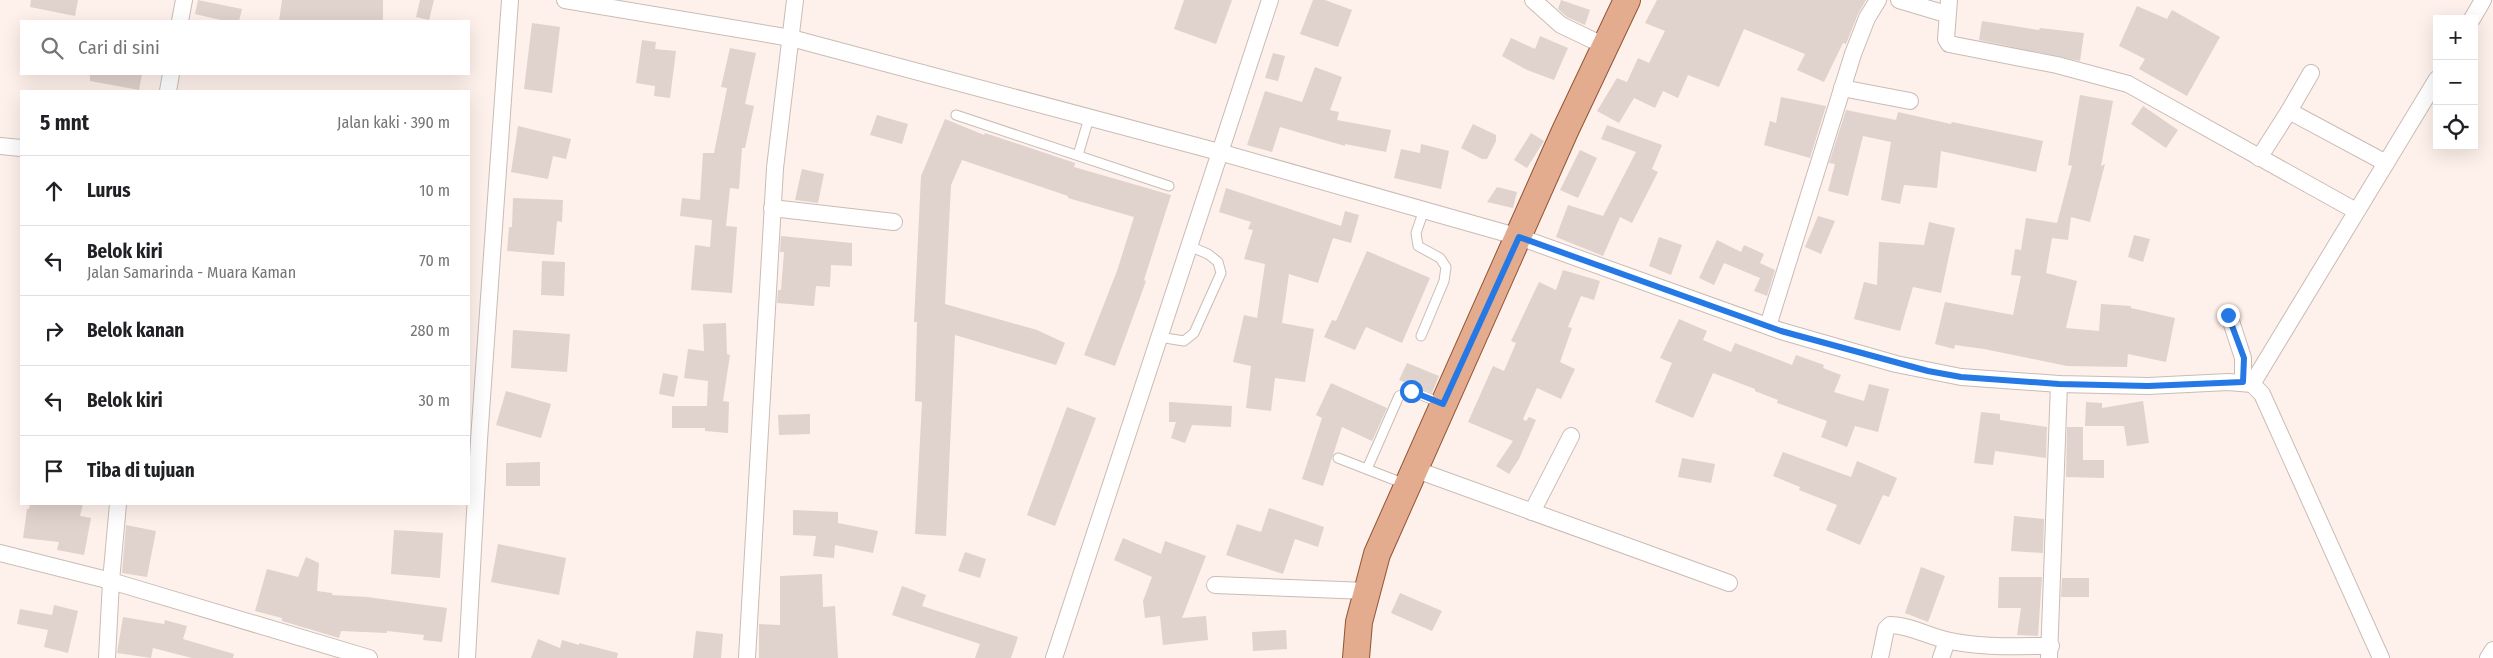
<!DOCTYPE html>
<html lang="id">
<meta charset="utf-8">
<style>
:root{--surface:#fff;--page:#f2f2f2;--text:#202124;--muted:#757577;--line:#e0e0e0}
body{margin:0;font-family:"Fira Sans Condensed",sans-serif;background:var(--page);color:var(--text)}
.controls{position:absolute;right:15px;top:15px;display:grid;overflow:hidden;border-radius:0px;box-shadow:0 5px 20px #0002}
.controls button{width:45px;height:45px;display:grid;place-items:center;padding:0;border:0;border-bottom:1px solid var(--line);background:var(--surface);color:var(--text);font:25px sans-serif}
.stop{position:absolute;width:15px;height:15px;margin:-11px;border:4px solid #2679e4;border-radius:50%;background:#fff}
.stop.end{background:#2679e4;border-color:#fff;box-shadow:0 1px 5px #0008}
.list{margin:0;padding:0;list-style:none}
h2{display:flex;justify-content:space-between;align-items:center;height:65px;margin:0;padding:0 20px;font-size:21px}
h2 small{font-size:16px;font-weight:400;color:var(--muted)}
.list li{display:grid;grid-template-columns:32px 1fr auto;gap:15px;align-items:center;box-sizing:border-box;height:70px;padding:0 20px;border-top:1px solid var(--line)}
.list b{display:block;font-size:19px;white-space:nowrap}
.list p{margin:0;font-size:16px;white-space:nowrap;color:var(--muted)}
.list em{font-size:16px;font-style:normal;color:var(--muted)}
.icon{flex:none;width:28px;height:28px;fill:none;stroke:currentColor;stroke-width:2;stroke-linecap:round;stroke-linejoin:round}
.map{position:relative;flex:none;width:2493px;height:658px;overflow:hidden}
.search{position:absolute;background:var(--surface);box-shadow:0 5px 20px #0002;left:20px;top:20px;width:450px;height:55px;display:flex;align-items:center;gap:12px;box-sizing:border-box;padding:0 18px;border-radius:0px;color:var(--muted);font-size:19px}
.panel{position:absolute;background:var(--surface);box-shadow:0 5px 20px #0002;left:20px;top:90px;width:450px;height:415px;border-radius:0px}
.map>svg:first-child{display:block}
</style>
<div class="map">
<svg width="2493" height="658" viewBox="0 0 2493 658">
<rect width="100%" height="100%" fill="#fef0ea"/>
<g fill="#e0d2cc">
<polygon points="31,0 78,0 75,16 30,7"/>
<polygon points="198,0 242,9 239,21 225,21 195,14"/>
<polygon points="282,0 383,0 383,21 279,21"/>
<polygon points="420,0 434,0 429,20 416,17"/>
<polygon points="1184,0 1232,0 1216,44 1174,29"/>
<polygon points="1313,0 1325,0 1352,10 1338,47 1300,34"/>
<polygon points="1561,0 1590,10 1585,25 1567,17 1558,9"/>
<polygon points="1657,0 1866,0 1858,14 1846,44 1843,43 1824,82 1797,70 1805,54 1744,29 1719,87 1688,75 1678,98 1663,91 1655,108 1634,98 1619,123 1597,111 1617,78 1627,82 1638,58 1649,63 1665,31 1645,23"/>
<polygon points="2137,6 2167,19 2172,10 2220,37 2187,96 2139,69 2145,59 2119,46"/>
<polygon points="1982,21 2039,30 2040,28 2084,33 2080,61 1979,40"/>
<polygon points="532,23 560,27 552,93 524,89"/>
<polygon points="1540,36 1568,48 1554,80 1527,70 1502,56 1511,38 1535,49"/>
<polygon points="642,40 656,42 655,49 676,51 670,98 654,96 655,86 636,83"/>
<polygon points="730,48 756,53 745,104 754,106 745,148 742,148 739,189 730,188 726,226 737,227 732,293 691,290 695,245 710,247 712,220 680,216 682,198 700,200 703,153 714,153 727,88 721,87"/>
<polygon points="1273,53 1285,56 1278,81 1265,78"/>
<polygon points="1315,67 1342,77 1330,110 1339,112 1337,120 1391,130 1386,152 1345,144 1345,146 1280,127 1272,152 1247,145 1265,91 1302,102"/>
<polygon points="90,74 142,74 139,90 90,81"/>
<polygon points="2080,95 2113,101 2101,166 2105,164 2090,222 2071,217 2068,240 2052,238 2046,273 2077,281 2066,328 2099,331 2101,304 2131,306 2131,308 2175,318 2166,362 2128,354 2127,367 2067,366 1984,349 1955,345 1954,349 1935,344 1945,302 2013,315 2021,276 2011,275 2015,249 2021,250 2026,218 2057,223 2072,166 2068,165"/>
<polygon points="1781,97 1826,106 1810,158 1764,145 1770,121 1776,123"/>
<polygon points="2143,106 2178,130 2166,148 2131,124"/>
<polygon points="1846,110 1896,120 1898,112 1951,124 1952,122 2043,141 2036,172 1941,151 1937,188 1904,185 1900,204 1881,200 1891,142 1863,136 1848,196 1828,191 1835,164 1829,163"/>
<polygon points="877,115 908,124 902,144 870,135"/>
<polygon points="945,119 984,135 985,133 1075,163 1074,167 1171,195 1144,280 1146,281 1115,366 1084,355 1117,271 1134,217 1068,198 1068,196 962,160 951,185 945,304 1037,330 1065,343 1056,365 955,335 946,536 915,534 922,402 915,401 917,322 914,322 921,176"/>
<polygon points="1473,124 1496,135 1496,141 1487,159 1482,159 1461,148"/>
<polygon points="1607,125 1662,145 1652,169 1658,172 1632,223 1620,217 1603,256 1556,237 1568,205 1603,216 1636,152 1601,139"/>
<polygon points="518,126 571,139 566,159 553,156 548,179 511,172"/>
<polygon points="1531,133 1544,141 1527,168 1514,160"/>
<polygon points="1421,144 1449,151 1441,189 1394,178 1401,149 1420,153"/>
<polygon points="1580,150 1597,158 1578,198 1560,190"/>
<polygon points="802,169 824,174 818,203 795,200"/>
<polygon points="1497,187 1517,192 1513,208 1487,202"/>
<polygon points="1226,188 1341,226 1345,211 1359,215 1351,243 1333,238 1318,283 1289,274 1282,323 1314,329 1305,382 1275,378 1271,411 1246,408 1251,366 1233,362 1244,315 1257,318 1265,264 1244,259 1253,230 1248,229 1251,222 1219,212"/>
<polygon points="513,198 563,200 562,222 557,221 554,255 507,251 509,227 512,227"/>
<polygon points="1818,216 1835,221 1821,254 1805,247"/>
<polygon points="1929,222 1955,228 1941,293 1913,287 1900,331 1854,319 1864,282 1877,285 1879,242 1924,245"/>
<polygon points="2134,235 2150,239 2143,262 2128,257"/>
<polygon points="781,236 852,243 852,266 831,265 830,287 816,286 814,306 777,303 778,290 781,290 784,252 780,252"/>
<polygon points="1659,237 1682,245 1671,275 1649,266"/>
<polygon points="1717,240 1741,252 1744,245 1764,254 1760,263 1775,270 1767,296 1754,291 1760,278 1724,263 1714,285 1699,278"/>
<polygon points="1367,251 1430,278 1402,343 1366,327 1355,350 1324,337 1332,320 1336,321"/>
<polygon points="542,261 565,262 564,296 541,295"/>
<polygon points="1563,270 1600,281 1594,300 1581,296 1568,327 1572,328 1560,362 1575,369 1561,399 1537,388 1523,419 1526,421 1529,417 1536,420 1519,459 1509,474 1496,466 1513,441 1468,422 1493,366 1504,371 1516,343 1511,341 1539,282 1556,290"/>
<polygon points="1679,319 1707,331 1703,340 1731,352 1735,343 1792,365 1796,355 1824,365 1823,368 1841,375 1834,392 1864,401 1869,384 1889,389 1878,432 1855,426 1847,447 1821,437 1827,421 1777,403 1778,400 1755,391 1755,389 1713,373 1693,418 1655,402 1672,363 1660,358"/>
<polygon points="726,323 727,354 730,355 723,401 729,402 728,433 705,431 705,428 672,428 672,406 707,406 708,381 684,378 688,349 704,351 703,324"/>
<polygon points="513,330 570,334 567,372 511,368"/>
<polygon points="1407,363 1439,376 1432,393 1399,380"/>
<polygon points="663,373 678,376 674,397 659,394"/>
<polygon points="1331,383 1387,408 1372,441 1342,427 1323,486 1302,479 1322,418 1316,415"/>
<polygon points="506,391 551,404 541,438 496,425"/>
<polygon points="2143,401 2149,443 2127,446 2124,426 2085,426 2086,402 2102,403 2102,408"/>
<polygon points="1169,402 1232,406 1231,427 1192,425 1185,443 1171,438 1176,422 1169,422"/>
<polygon points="1067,407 1096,418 1055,526 1027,515"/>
<polygon points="1981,412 2000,414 2000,420 2047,427 2046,458 1995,451 1993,465 1974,463"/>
<polygon points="810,414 810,434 779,435 778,415"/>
<polygon points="2067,427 2083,427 2083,460 2104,460 2104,478 2066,477"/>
<polygon points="1783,452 1851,477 1857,461 1897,478 1889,497 1883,495 1860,545 1826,530 1837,505 1799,490 1800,487 1773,476"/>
<polygon points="1682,458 1715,464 1711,483 1678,477"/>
<polygon points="540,462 540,486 506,486 506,463"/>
<polygon points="30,504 83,504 80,516 91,518 84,555 57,550 59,542 23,538 27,509 29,509"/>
<polygon points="1269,508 1324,527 1318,547 1295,539 1283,574 1226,555 1237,524 1261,532"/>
<polygon points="793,510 838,512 838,523 878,531 873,553 835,545 834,558 813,556 816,536 793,535"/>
<polygon points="2014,516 2044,519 2043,553 2011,551"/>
<polygon points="126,525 156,531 147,577 122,573"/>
<polygon points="394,530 443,533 440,578 391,574"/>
<polygon points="1123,538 1161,554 1165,541 1206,556 1182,618 1206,616 1208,640 1163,645 1160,616 1145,618 1143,601 1152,577 1114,560"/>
<polygon points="498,544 566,558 559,595 491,582"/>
<polygon points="965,552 986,559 980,578 958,571"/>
<polygon points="306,557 319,563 317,591 332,593 332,595 367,597 447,608 442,642 423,640 424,635 387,631 387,633 341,631 339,638 282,621 282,618 255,611 267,569 298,577"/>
<polygon points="1921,567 1945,576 1928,622 1905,613"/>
<polygon points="822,574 823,607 835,606 838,658 759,658 759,624 780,625 780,576"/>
<polygon points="1999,577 2042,577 2038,636 2017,635 2021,608 1998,608"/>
<polygon points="2062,578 2089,578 2089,597 2061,597"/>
<polygon points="902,586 926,595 922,606 1018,637 1011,658 975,658 980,644 892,615"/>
<polygon points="1400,593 1442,611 1432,631 1391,613"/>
<polygon points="54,605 78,611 68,653 44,647 48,630 17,624 20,609 52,615"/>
<polygon points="123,617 164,624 165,620 187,626 183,639 234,654 233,658 192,658 153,648 151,658 117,653"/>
<polygon points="1286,630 1287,649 1253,651 1252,632"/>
<polygon points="696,631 723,634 721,658 693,658"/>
<polygon points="538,639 560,648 562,640 579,645 579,643 618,653 617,658 531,658"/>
</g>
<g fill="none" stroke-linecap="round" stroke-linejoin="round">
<defs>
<g id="service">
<polyline points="956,115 1169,186"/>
<polyline points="1078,155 1089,118"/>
<polyline points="1421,336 1444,281 1446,267 1440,258 1418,246 1416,233 1424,210"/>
<polyline points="1159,337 1184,341 1194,333 1221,273 1218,262 1208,254 1189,246"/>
<polyline points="1338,458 1405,484"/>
<polyline points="1367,469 1399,396 1411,391 1441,403"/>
</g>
<g id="minor">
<polyline points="565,0 791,38 1219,152 1519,237 1781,331 1896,364 1961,377 2059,384 2148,386 2228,382 2252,384"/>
<polyline points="1533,0 1561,25 1605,46"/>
<polyline points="1899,0 1946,14"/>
<polyline points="1949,0 1946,39 1949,44 2057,65 2128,84 2356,211"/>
<polyline points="2472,19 2483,0"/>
<polyline points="180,21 184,0"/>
<polyline points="1842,88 1910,101"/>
<polyline points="168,91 171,74"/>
<polyline points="2289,111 2311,73"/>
<polyline points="0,146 21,148"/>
<polyline points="2259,158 2289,111 2386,163"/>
<polyline points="772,208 894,222"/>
<polyline points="2229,315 2243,358 2243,382"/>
<polyline points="1768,326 1853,54 1867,18 1878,0"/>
<polyline points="1414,469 1729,583"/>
<polyline points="1532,512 1571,436"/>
<polyline points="0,553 111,581 369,658"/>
<polyline points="1215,585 1367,591"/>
<polyline points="107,658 111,581 118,504"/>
<polyline points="467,658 479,440 510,0"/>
<polyline points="747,658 775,168 795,0"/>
<polyline points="1054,658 1270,0"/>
<path d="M 1880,658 L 1886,629 L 1890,625 C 1909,625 1928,636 1946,640 C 1980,648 2017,646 2051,646"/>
<polyline points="1941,658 1947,641"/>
<polyline points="2049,658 2059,384"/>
<polyline points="2381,658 2262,394 2252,384 2437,79"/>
<polyline points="2488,658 2493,650"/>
</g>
<polyline id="primary" points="1356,658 1359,622 1377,554 1565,131 1627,0"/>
</defs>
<use href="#service" stroke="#c9bcb5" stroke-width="11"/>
<use href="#minor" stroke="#c9bcb5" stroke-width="18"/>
<use href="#primary" stroke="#925435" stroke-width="28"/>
<use href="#service" stroke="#fff" stroke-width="9"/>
<use href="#minor" stroke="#fff" stroke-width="16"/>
<use href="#primary" stroke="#e3ac8f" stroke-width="26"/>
</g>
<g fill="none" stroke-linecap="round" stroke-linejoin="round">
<polyline stroke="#2679e4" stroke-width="6" points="1411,391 1443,404 1519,237 1781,331 1928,371 1961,377 2059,384 2148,386 2243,382 2244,358 2228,315"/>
</g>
</svg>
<div class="controls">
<button>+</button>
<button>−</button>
<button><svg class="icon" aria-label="locate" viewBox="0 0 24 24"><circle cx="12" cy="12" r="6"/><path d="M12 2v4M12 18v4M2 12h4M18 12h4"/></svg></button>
</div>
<div class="stop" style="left:1411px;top:391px"></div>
<div class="stop end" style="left:2228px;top:315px"></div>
<div class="search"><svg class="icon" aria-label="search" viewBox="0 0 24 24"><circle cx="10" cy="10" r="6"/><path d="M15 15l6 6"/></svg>Cari di sini</div>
<section class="panel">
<h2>5 mnt<small>Jalan kaki · 390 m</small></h2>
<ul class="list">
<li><svg class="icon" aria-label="ahead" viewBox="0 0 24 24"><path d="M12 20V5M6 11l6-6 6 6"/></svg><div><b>Lurus</b></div><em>10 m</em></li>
<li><svg class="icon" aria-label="left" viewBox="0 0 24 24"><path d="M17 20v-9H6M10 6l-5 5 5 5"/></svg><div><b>Belok kiri</b><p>Jalan Samarinda - Muara Kaman</p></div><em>70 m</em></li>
<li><svg class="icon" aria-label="right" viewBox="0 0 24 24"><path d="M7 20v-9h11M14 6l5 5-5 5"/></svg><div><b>Belok kanan</b></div><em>280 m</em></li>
<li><svg class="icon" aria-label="left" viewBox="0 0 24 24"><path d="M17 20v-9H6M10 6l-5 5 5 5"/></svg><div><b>Belok kiri</b></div><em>30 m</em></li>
<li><svg class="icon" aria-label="arrive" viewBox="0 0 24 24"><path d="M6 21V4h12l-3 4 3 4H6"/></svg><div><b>Tiba di tujuan</b></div></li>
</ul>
</section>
</div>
